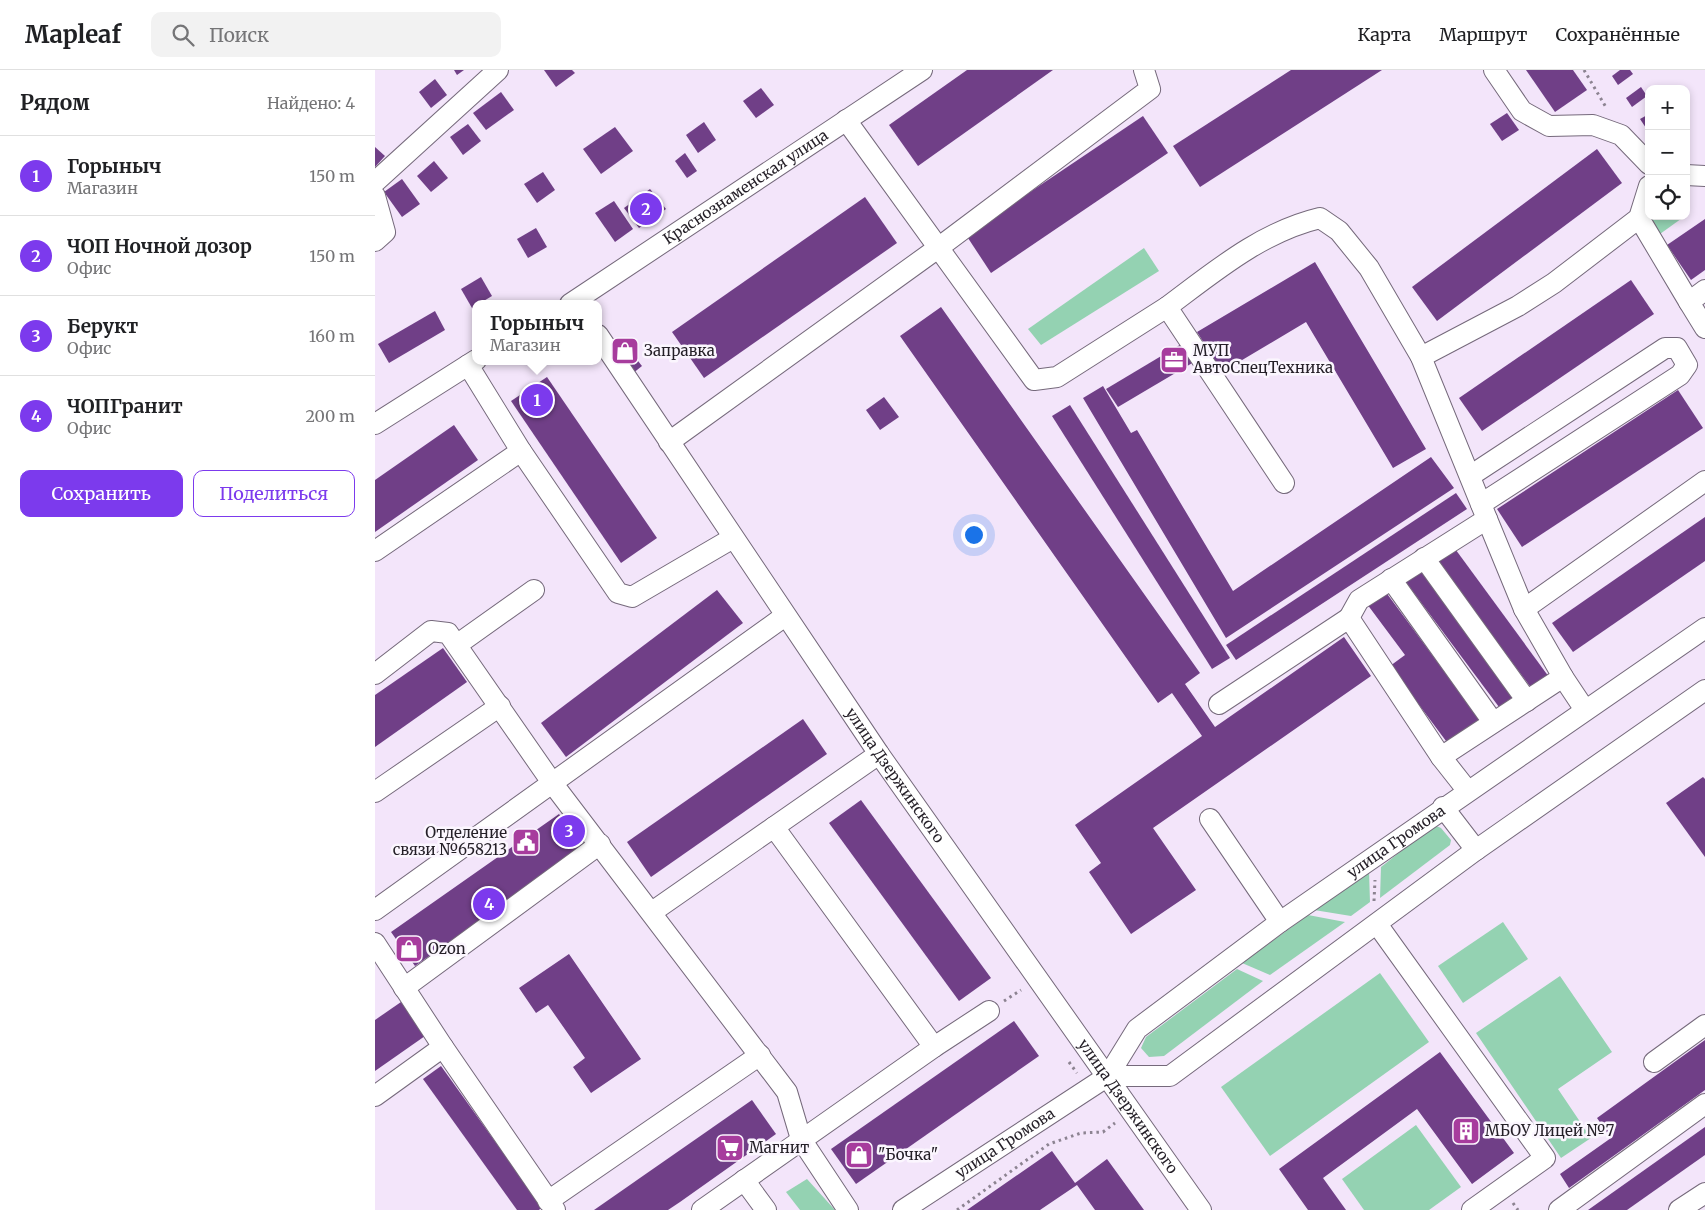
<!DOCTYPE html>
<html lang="ru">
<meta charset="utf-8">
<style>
:root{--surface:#fff;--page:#f2f2f2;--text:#202124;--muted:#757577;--line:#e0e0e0;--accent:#7c3aed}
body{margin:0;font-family:Merriweather,serif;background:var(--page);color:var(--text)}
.controls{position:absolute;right:15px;top:15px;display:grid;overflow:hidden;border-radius:10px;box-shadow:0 2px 8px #0003}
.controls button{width:45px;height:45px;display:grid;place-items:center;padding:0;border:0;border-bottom:1px solid var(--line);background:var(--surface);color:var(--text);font:25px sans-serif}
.you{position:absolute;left:598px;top:464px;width:18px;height:18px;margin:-12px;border:4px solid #fff;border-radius:50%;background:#1a73e8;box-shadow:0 0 0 8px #1a73e833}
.badge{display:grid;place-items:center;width:32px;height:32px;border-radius:50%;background:var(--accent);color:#fff;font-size:16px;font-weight:700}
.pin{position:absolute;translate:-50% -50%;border:2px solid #fff;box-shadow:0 1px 5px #0006}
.popup{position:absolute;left:97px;top:230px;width:130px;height:65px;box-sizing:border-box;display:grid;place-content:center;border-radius:10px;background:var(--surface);filter:drop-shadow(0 1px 4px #0005);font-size:16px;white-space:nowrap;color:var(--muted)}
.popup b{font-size:19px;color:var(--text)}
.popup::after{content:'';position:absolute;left:50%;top:100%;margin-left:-10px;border:10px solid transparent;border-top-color:var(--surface)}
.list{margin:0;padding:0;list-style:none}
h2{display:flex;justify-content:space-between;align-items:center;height:65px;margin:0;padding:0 20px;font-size:21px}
h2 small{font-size:16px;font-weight:400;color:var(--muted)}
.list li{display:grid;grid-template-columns:32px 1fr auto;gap:15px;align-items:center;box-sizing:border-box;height:80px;padding:0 20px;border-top:1px solid var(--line)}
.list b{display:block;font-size:19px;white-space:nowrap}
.list p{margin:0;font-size:16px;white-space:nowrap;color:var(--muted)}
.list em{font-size:16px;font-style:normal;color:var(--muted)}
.actions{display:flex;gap:10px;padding:15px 20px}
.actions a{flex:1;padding:11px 0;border:1px solid var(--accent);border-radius:10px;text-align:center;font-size:18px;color:var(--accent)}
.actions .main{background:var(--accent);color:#fff}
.icon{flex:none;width:28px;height:28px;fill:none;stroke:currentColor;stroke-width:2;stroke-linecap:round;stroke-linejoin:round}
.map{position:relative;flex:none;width:1330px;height:1140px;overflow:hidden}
header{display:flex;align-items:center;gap:30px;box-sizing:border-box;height:70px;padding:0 25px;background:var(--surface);border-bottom:1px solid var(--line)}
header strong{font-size:24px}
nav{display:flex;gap:28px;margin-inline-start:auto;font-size:18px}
.search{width:350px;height:45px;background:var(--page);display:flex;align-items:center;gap:12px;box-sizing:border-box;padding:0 18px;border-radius:10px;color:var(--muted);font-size:19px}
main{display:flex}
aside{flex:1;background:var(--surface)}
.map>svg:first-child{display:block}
</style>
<header>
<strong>Mapleaf</strong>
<div class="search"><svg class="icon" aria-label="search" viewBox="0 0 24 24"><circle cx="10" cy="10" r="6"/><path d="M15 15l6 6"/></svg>Поиск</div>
<nav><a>Карта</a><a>Маршрут</a><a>Сохранённые</a></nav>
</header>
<main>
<aside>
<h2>Рядом<small>Найдено: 4</small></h2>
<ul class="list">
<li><span class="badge">1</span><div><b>Горыныч</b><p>Магазин</p></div><em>150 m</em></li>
<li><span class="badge">2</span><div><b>ЧОП Ночной дозор</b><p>Офис</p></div><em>150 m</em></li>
<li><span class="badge">3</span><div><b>Берукт</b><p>Офис</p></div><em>160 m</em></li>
<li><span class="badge">4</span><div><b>ЧОПГранит</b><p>Офис</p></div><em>200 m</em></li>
</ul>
<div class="actions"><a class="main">Сохранить</a><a>Поделиться</a></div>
</aside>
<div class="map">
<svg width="1330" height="1140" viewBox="0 0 1330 1140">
<rect width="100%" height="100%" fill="#f3e5fa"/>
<g fill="#94d2b2">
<polygon points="1274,146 1310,146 1285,164"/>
<polygon points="769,178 784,201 666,275 653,259"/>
<polygon points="1059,755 1066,758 1076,770 1075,775 1005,828 1006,797"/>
<polygon points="994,801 995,832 976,846 939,840"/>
<polygon points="933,845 970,852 895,905 867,893"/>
<polygon points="1128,852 1153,889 1088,933 1063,896"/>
<polygon points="862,899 888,911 789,986 774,987 766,978 771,967"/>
<polygon points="1005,903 1054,972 895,1086 846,1017"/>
<polygon points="1185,906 1237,982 1183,1019 1216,1068 1186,1088 1101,963"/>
<polygon points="1041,1055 1086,1117 1054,1140 989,1140 967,1109"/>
<polygon points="432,1109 460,1140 425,1140 411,1122"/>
</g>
<g fill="#703f87">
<polygon points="79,0 89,0 82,5"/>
<polygon points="169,0 197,0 200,3 181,17"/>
<polygon points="592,0 678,0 543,96 514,55"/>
<polygon points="916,0 1007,0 825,117 798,76"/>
<polygon points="1151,0 1198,0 1212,20 1180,42"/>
<polygon points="1245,0 1255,0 1258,4 1243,15 1237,6"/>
<polygon points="60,9 72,25 56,38 44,22"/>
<polygon points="1266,17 1272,26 1257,37 1251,28"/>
<polygon points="386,18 399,35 381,48 368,31"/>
<polygon points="126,22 139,40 111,60 98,43"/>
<polygon points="1132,43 1144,60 1127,71 1115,54"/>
<polygon points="1274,44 1274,57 1271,58 1265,49"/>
<polygon points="768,46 793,83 616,203 591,165"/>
<polygon points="329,52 341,70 323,83 311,65"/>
<polygon points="93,54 106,71 88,85 75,67"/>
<polygon points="240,57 258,81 226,104 208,79"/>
<polygon points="0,77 10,86 0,97"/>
<polygon points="1222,79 1247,113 1062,251 1037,217"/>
<polygon points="310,83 322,101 312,108 300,91"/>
<polygon points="59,91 73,108 56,122 42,106"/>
<polygon points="168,102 180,120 162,133 149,114"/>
<polygon points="27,109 45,134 27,147 9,122"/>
<polygon points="275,119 291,139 264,158 249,138"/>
<polygon points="490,127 522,173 329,308 297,262"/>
<polygon points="239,131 258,159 240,172 220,143"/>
<polygon points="1330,149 1330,200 1316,210 1292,175"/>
<polygon points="161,158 172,177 153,188 142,169"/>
<polygon points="940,192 1051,379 1018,398 931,252 847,302 822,262"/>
<polygon points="106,207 117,226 97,238 86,219"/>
<polygon points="1256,210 1279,244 1107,361 1084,328"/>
<polygon points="566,237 825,603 810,614 840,657 969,567 996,606 778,758 821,820 756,864 714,802 726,793 700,755 827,666 797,623 783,633 525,266"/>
<polygon points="60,241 70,260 14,293 3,274"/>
<polygon points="252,271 261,282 248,291 240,279"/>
<polygon points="808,273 819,292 743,337 731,319"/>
<polygon points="259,286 267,296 257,304 249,293"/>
<polygon points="172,307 282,468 246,493 136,331"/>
<polygon points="728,316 756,363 762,360 858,521 1056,387 1079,418 851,568 708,328"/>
<polygon points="1303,320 1328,358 1147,477 1122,439"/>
<polygon points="509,327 524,347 505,360 491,340"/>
<polygon points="695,335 855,588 837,599 677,346"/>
<polygon points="79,355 103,390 0,462 0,410"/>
<polygon points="1081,423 1092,439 861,590 851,575"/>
<polygon points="1330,447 1330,491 1198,582 1177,553"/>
<polygon points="1078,476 1174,607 1157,619 1060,489"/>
<polygon points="1045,494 1141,625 1124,637 1027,507"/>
<polygon points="342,520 368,553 191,687 166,653"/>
<polygon points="1010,521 1106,651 1074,675 1015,596 1030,585 992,534"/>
<polygon points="68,578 92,612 0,677 0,625"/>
<polygon points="428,649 452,684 276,807 252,772"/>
<polygon points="1328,707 1330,709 1330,787 1291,733"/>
<polygon points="486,730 616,908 584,931 454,753"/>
<polygon points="184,744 191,754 196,751 204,761 199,764 209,778 40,896 16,862"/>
<polygon points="194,884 266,989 216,1023 198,997 210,988 173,935 161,943 144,918"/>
<polygon points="26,932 50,966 0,1001 0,950"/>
<polygon points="639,951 664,986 481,1114 456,1079"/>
<polygon points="1330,970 1330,1020 1194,1118 1185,1104 1236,1068 1222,1048"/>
<polygon points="1065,982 1139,1083 1097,1114 1042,1039 948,1108 971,1140 933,1140 904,1099"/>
<polygon points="66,996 167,1137 164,1140 142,1140 48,1009"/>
<polygon points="377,1030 401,1064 305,1132 293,1140 219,1140"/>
<polygon points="1330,1057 1330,1085 1252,1140 1213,1140"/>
<polygon points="677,1081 700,1113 732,1089 769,1140 720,1140 702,1115 665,1140 592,1140"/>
</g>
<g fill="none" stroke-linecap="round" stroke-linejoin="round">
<defs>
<g id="minor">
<polyline points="1119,0 1147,41 1174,56 1218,55 1246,65 1274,94"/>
<polyline points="471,50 659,310 682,307 792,237"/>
<polyline points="1311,105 1330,106"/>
<polyline points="0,112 123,0"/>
<polyline points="0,126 10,162 0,171"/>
<polyline points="1264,148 1314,232"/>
<polyline points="1330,220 1314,232 1330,258"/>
<path id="s1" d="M 195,234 L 547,0"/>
<path id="s2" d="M 223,265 L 504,684 L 826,1140"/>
<polyline points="1046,287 1143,236 1179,213 1264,148 1274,116"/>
<polyline points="0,354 101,290"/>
<polyline points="294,372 563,178 775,19 769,0"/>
<polyline points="146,381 243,523 257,527 358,468"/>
<polyline points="1095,406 1290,278 1302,278 1312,295 1305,305 1106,434"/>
<path d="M 909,413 L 792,237 C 839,202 886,162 945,148 L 964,161 L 994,198 L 1046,287 L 1112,449 L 984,530 L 974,548"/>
<polyline points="1112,449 1149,539 1188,607"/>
<polyline points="0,481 146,381 93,295"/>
<polyline points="1049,488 1152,631"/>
<polyline points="1016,509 1118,652"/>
<polyline points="1149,539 1330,411"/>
<polyline points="83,574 159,520"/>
<polyline points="0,604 56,561 73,563 178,714 412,1022 426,1069 473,1140"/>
<polyline points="844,634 974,548 1066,687 1092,720"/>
<polyline points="1066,687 1188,607 1210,640"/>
<polyline points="0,722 125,636"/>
<polyline points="1068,737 1101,780"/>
<polyline points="835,749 905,852"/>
<polyline points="399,757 504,684"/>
<polyline points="0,840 410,546"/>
<polyline points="277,842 399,757 559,977 327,1140"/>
<polyline points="1002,854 1170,1088 1097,1140"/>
<polyline points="0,873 68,977 180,1140"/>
<polyline points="29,918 225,774"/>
<polyline points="559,977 614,941"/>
<polyline points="1279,992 1330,955"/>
<polyline points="733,1006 795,1006 1101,780 1330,620"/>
<polyline points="0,1026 68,977"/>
<polyline points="369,1110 391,1140"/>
<polyline points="173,1131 385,985"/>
<path id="s3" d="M 528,1140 L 733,1006 L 762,959 L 905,852 L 1330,558"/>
<polyline points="1184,1140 1330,1034"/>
<polyline points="1304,1140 1330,1123"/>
</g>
</defs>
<use href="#minor" stroke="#75697b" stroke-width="22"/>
<g stroke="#8c8391" stroke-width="3" stroke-dasharray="2.5 4" stroke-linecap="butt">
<polyline points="1209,0 1232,39"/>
<polyline points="999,831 1000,810"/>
<polyline points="629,931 646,920"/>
<polyline points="694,992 702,1003"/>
<polyline points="1138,1133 1143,1140"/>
<polyline points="582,1140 674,1074 706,1063 728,1062 740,1053"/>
</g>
<use href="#minor" stroke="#fff" stroke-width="20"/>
</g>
<defs>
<symbol id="shop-square" viewBox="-11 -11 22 22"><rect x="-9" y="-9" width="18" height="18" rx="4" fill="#a73c9d" stroke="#fbf6fe"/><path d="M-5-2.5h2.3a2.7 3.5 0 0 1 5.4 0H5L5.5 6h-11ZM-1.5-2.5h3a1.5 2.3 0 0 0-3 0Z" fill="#fff"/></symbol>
<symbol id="office-square" viewBox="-11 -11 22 22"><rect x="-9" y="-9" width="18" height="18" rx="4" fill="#a73c9d" stroke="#fbf6fe"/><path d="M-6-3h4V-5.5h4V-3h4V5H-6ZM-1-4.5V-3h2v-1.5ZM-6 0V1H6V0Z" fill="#fff"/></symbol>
<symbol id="civic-square" viewBox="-11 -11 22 22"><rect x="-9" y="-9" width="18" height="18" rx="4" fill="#a73c9d" stroke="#fbf6fe"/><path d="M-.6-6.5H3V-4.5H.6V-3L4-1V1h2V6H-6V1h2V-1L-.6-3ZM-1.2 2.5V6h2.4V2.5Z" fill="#fff"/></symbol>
<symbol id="building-square" viewBox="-11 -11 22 22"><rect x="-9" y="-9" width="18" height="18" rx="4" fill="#a73c9d" stroke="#fbf6fe"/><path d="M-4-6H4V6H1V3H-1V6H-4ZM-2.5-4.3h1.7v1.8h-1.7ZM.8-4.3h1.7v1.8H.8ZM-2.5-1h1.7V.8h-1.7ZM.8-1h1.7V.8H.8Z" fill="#fff"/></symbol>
<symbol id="supermarket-square" viewBox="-11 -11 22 22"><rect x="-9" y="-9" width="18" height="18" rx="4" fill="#a73c9d" stroke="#fbf6fe"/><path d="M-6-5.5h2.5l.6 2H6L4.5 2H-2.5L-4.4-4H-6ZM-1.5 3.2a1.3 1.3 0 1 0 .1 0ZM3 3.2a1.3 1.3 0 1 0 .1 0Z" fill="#fff"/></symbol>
</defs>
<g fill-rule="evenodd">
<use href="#shop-square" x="234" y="265" width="32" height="32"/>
<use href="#office-square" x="783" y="274" width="32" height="32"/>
<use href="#civic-square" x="135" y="756" width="32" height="32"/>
<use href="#shop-square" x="18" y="863" width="32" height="32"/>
<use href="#building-square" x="1075" y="1045" width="32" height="32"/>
<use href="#supermarket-square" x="339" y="1062" width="32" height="32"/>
<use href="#shop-square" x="468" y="1069" width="32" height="32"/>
</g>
<g text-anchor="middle" stroke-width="5" stroke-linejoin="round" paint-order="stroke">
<g font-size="15" fill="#241f27" stroke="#fbf6fe">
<text dy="5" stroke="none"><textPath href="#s1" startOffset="211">Краснознаменская улица</textPath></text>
<text dy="5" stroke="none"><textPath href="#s2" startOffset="531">улица Дзержинского</textPath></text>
<text dy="5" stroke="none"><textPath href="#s3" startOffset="620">улица Громова</textPath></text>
<text dy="5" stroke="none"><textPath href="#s2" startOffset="936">улица Дзержинского</textPath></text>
<text dy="5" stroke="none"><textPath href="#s3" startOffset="122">улица Громова</textPath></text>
</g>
<g font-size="15" fill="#241f27" stroke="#fbf6fe" text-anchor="start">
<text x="269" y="286">Заправка</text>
<text x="818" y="286">МУП<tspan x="818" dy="17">АвтоСпецТехника</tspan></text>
<text x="132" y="768" text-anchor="end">Отделение<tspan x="132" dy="17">связи №658213</tspan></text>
<text x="53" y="884">Ozon</text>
<text x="1110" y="1066">МБОУ Лицей №7</text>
<text x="374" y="1083">Магнит</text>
<text x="503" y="1090">"Бочка"</text>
</g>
</g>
</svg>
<div class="controls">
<button>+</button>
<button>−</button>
<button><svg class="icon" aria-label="locate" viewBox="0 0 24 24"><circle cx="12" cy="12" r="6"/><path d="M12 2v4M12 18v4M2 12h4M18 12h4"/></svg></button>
</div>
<div class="you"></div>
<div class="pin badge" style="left:162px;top:330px">1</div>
<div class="popup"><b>Горыныч</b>Магазин</div>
<div class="pin badge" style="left:271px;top:139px">2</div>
<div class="pin badge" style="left:194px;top:761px">3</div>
<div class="pin badge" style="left:114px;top:834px">4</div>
</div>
</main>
